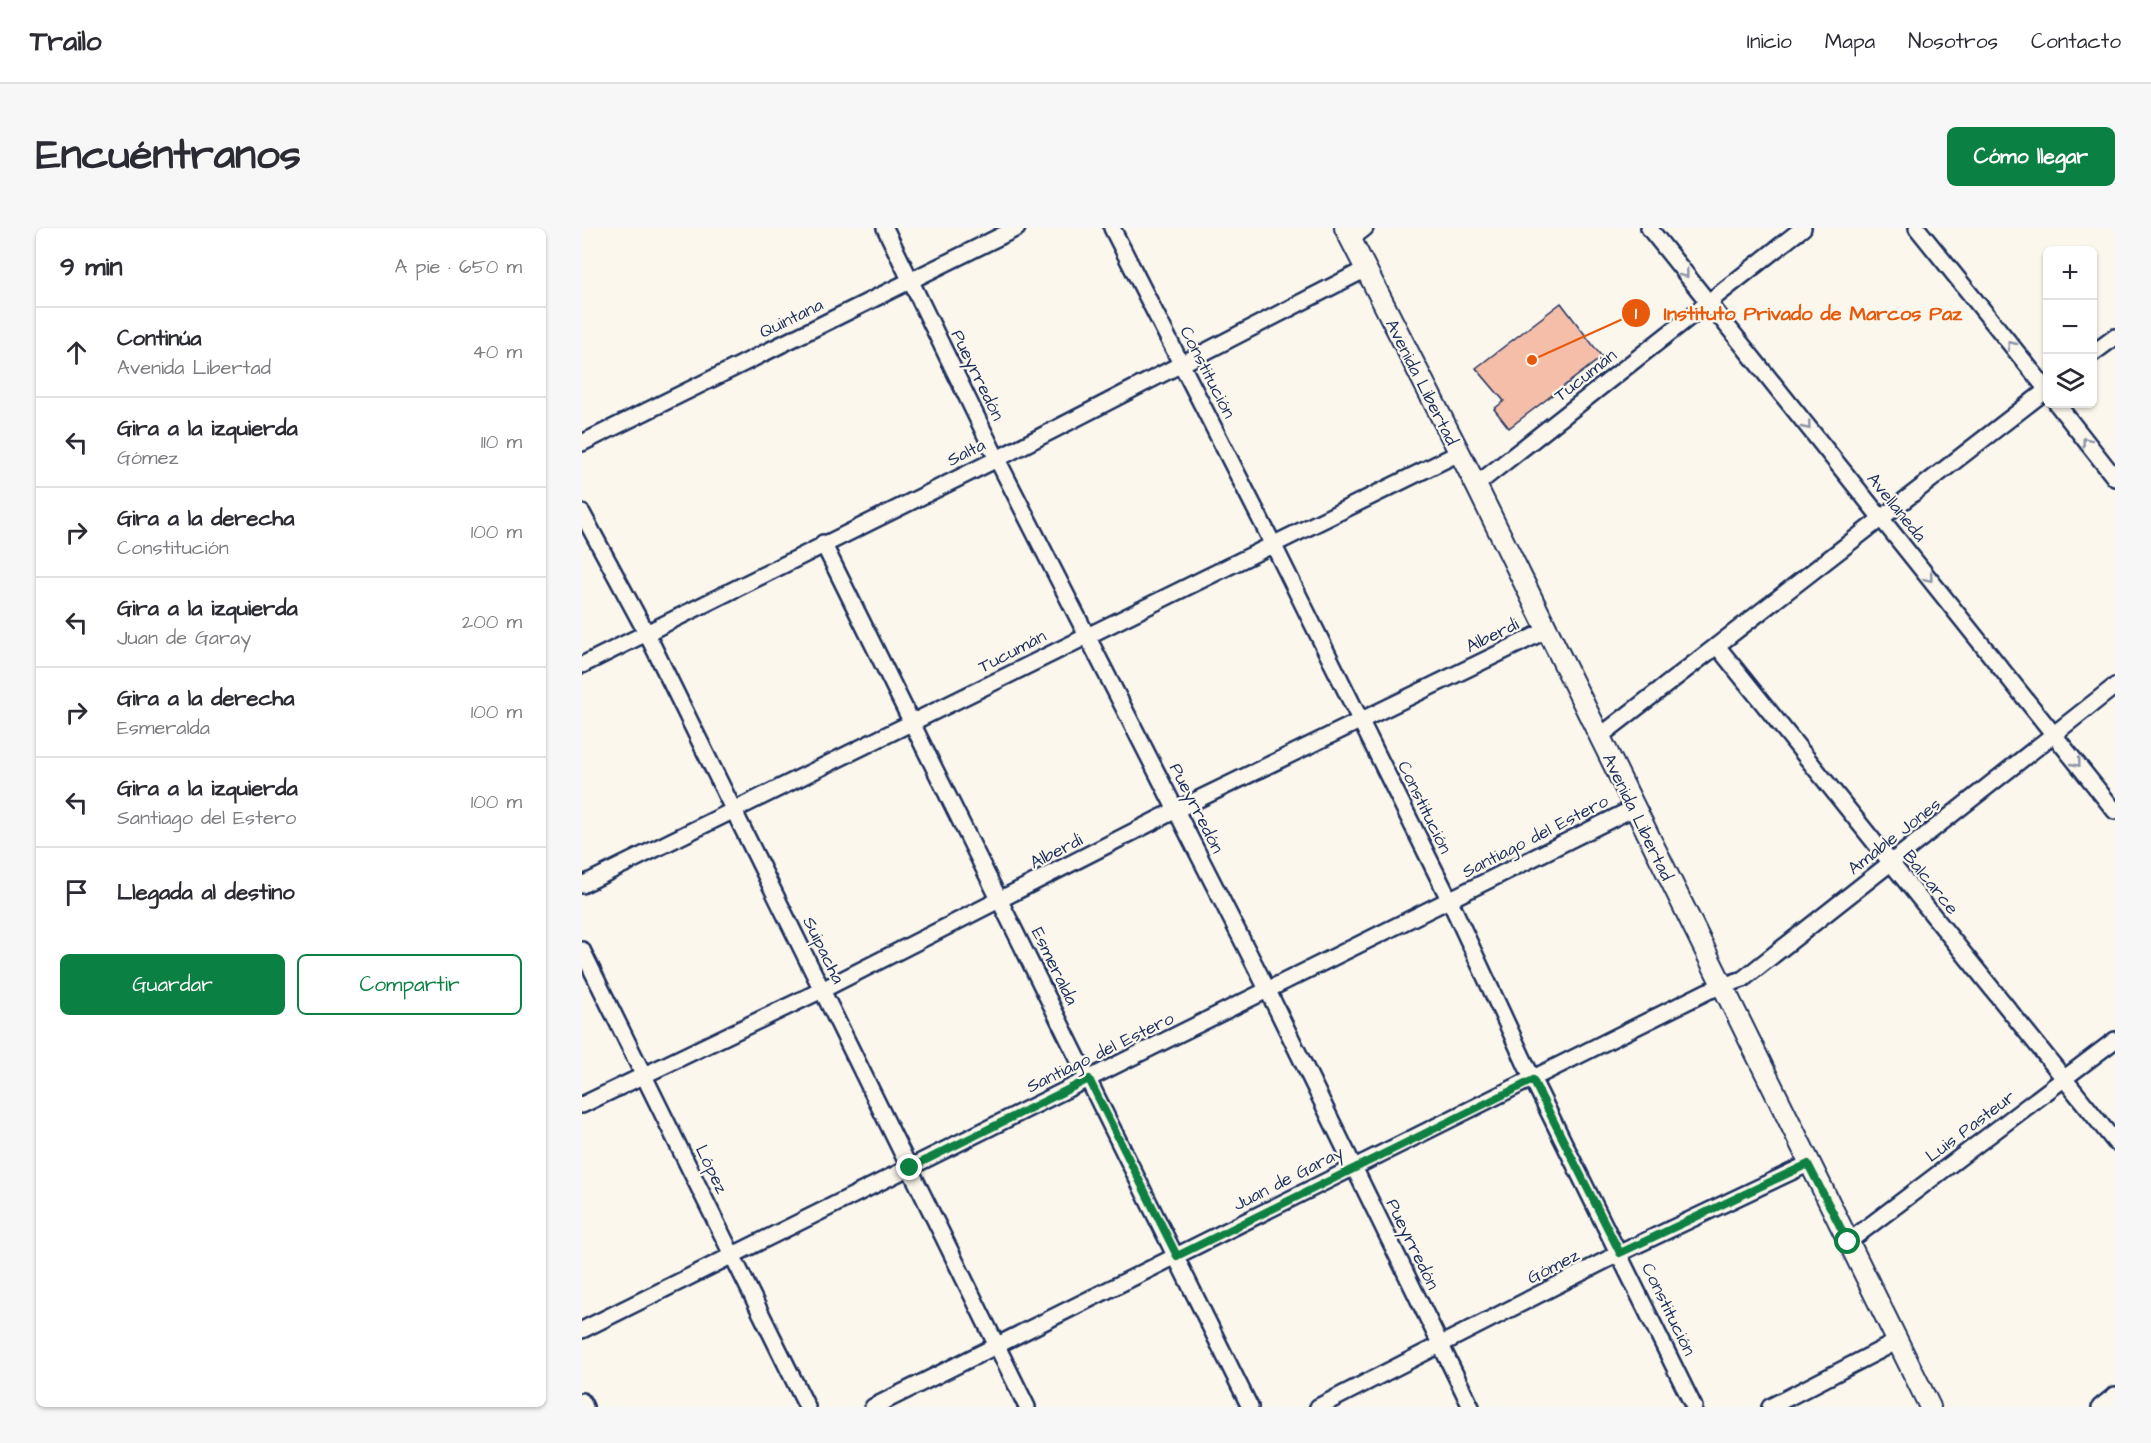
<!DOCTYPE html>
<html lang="es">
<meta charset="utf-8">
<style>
:root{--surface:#fff;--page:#f7f7f7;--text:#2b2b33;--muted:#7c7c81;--line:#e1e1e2;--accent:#0b8043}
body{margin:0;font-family:"Architects Daughter",sans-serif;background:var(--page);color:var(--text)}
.controls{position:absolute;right:18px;top:18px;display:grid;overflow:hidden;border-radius:9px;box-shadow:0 2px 4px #0004}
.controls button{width:54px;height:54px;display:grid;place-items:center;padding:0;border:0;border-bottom:2px solid var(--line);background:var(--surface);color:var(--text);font:30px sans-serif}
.stop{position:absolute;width:18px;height:18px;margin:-14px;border:4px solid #0b8043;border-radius:50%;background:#fff}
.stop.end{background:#0b8043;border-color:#fff;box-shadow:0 2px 6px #0008}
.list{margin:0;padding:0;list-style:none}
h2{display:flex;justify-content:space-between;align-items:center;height:78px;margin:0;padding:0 24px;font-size:26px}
h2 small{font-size:20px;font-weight:400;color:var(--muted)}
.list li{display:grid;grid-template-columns:39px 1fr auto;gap:18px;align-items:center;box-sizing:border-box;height:90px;padding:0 24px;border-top:2px solid var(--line)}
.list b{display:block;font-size:22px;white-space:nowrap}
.list p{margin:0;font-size:20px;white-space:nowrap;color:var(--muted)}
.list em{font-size:20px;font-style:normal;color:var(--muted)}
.actions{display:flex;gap:12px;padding:18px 24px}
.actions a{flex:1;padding:14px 0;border:2px solid var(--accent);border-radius:9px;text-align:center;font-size:21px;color:var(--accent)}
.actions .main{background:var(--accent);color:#fff}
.icon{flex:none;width:33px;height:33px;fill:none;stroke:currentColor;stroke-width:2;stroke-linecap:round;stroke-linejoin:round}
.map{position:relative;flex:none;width:1533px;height:1179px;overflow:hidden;border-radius:9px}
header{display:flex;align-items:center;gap:36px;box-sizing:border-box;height:84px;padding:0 30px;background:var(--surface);border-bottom:2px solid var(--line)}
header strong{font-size:28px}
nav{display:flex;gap:33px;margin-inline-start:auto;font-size:21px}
.intro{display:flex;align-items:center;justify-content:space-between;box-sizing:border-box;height:144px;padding:0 36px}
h1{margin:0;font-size:42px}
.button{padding:15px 27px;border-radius:9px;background:var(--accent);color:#fff;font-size:21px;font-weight:700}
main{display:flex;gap:36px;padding:0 36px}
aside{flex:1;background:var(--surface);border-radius:9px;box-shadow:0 2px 4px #0004}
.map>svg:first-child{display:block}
</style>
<header>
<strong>Trailo</strong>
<nav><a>Inicio</a><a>Mapa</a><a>Nosotros</a><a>Contacto</a></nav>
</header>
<div class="intro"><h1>Encuéntranos</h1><a class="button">Cómo llegar</a></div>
<main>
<aside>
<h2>9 min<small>A pie · 650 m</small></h2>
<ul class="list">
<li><svg class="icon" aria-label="ahead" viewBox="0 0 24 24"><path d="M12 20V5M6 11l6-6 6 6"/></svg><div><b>Continúa</b><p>Avenida Libertad</p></div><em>40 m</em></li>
<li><svg class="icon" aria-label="left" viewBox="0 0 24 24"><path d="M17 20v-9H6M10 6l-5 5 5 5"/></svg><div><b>Gira a la izquierda</b><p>Gómez</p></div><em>110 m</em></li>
<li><svg class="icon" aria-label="right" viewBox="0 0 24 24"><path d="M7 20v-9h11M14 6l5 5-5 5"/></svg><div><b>Gira a la derecha</b><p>Constitución</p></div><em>100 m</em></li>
<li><svg class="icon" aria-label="left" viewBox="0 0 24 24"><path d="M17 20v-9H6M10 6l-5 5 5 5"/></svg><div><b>Gira a la izquierda</b><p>Juan de Garay</p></div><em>200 m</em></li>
<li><svg class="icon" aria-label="right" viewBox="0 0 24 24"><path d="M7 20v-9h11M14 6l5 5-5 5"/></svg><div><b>Gira a la derecha</b><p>Esmeralda</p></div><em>100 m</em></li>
<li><svg class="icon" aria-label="left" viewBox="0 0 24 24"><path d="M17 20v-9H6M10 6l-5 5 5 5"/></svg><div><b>Gira a la izquierda</b><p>Santiago del Estero</p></div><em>100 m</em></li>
<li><svg class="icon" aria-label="arrive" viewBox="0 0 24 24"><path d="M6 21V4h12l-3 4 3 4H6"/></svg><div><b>Llegada al destino</b></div></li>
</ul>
<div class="actions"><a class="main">Guardar</a><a>Compartir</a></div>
</aside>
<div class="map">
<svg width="1533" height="1179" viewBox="0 0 1533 1179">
<rect width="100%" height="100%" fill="#fbf7ec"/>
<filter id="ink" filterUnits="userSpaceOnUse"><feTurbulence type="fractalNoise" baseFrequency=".0167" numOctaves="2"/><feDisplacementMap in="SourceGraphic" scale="12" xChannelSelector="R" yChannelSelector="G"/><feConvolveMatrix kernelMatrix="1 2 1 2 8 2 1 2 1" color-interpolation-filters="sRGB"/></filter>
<g filter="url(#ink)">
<polygon fill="#f5bea9" stroke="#1b2f5e" stroke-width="1.5" points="979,75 1020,129 927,200 912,181 922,173 894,140"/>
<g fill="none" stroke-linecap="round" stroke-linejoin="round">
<defs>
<g id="minor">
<polyline points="303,0 415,231 686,763 889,1179"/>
<polyline points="530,0 691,316 868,673 951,852 1112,1179"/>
<polyline points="1067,0 1533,583"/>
<polyline points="1335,0 1466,163"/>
<polyline points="769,11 783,0"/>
<polyline points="1510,126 1533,109"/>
<polyline points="1475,176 1533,250"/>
<polyline points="0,215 435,0"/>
<polyline points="894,257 1221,0"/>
<polyline points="0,285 65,406 445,1179"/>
<polyline points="241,315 668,1179"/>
<polyline points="1135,418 1533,914"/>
<polyline points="0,437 415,231 782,42"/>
<polyline points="1017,509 1466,161"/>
<polyline points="0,657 877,225"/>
<polyline points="0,722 225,1179"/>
<polyline points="0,877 240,762 594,582 965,402"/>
<polyline points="1266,1014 1533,812"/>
<polyline points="0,1102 1052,580"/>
<polyline points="0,1173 3,1179"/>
<polyline points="291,1179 1126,763 1161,751 1533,458"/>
<polyline points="736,1179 1038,1025 1226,936"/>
<polyline points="1188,1179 1314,1114"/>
<polyline points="1518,1179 1533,1167"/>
</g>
<polyline id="major" points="763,0 894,257 1348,1179"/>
</defs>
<use href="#minor" stroke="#1b2f5e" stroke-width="20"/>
<use href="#major" stroke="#1b2f5e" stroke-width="24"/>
<use href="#minor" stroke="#fbf7ec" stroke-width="15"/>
<use href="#major" stroke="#fbf7ec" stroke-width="20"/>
</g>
<defs><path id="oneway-chevron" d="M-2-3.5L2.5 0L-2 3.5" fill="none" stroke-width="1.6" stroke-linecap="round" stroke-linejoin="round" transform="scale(1.5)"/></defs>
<g stroke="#8b93a5">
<use href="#oneway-chevron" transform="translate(1103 46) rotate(52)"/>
<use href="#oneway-chevron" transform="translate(1429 117) rotate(-129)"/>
<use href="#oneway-chevron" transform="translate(1225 198) rotate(51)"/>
<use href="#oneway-chevron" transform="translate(1504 213) rotate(-128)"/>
<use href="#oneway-chevron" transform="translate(1347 350) rotate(51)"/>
<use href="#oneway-chevron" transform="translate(1495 535) rotate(51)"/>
</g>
</g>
<g fill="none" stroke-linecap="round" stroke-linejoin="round" filter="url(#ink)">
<polyline stroke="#0b8043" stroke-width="8" points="328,940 507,851 595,1028 951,852 1038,1025 1226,936 1266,1014"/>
</g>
<g text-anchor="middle" stroke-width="4.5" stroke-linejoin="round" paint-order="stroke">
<g font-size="18" fill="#1b2f5e" stroke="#fbf7ec">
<text transform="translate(209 90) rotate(-26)" y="6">Quintana</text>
<text transform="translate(626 144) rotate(63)" y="6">Constitución</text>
<text transform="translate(396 147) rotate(64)" y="6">Pueyrredón</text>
<text transform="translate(1003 147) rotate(-38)" y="6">Tucumán</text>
<text transform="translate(840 154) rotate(63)" y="6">Avenida Libertad</text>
<text transform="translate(384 224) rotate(-26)" y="6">Salta</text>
<text transform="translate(1315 279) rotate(51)" y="6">Avellaneda</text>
<text transform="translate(910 407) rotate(-26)" y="6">Alberdi</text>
<text transform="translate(430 423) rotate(-27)" y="6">Tucumán</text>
<text transform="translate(843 579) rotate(64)" y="6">Constitución</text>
<text transform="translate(615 580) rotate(63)" y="6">Pueyrredón</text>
<text transform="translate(1056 589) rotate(64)" y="6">Avenida Libertad</text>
<text transform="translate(953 608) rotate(-27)" y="6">Santiago del Estero</text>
<text transform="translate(1312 608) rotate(-38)" y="6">Amable Jones</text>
<text transform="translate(474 623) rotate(-27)" y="6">Alberdi</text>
<text transform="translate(1349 654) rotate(51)" y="6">Balcarce</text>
<text transform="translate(242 722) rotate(64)" y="6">Suipacha</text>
<text transform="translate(473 738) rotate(64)" y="6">Esmeralda</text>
<text transform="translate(518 824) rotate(-26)" y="6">Santiago del Estero</text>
<text transform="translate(1388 898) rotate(-37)" y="6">Luis Pasteur</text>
<text transform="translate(130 941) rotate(64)" y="6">López</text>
<text transform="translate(706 950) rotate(-27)" y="6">Juan de Garay</text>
<text transform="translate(831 1016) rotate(64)" y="6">Pueyrredón</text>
<text transform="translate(971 1038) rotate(-27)" y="6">Gómez</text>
<text transform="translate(1087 1081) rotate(64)" y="6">Constitución</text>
</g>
</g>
<path fill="none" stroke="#e8590c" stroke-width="2" d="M950 132L1054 85"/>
<g fill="#e8590c" stroke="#fbf7ec" stroke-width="2">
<circle cx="950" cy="132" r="6"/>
<circle cx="1054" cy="85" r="15"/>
</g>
<g font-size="18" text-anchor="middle" font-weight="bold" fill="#fff">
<text x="1054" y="91">1</text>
</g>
<g font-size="20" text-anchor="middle" font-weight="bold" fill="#e8590c" stroke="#fbf7ec" stroke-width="4.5" stroke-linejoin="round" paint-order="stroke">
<text x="1231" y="92">Instituto Privado de Marcos Paz</text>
</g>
</svg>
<div class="controls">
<button>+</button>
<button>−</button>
<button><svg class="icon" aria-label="layers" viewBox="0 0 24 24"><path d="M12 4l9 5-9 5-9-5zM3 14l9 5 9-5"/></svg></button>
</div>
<div class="stop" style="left:1266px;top:1014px"></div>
<div class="stop end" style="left:328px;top:940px"></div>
</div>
</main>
